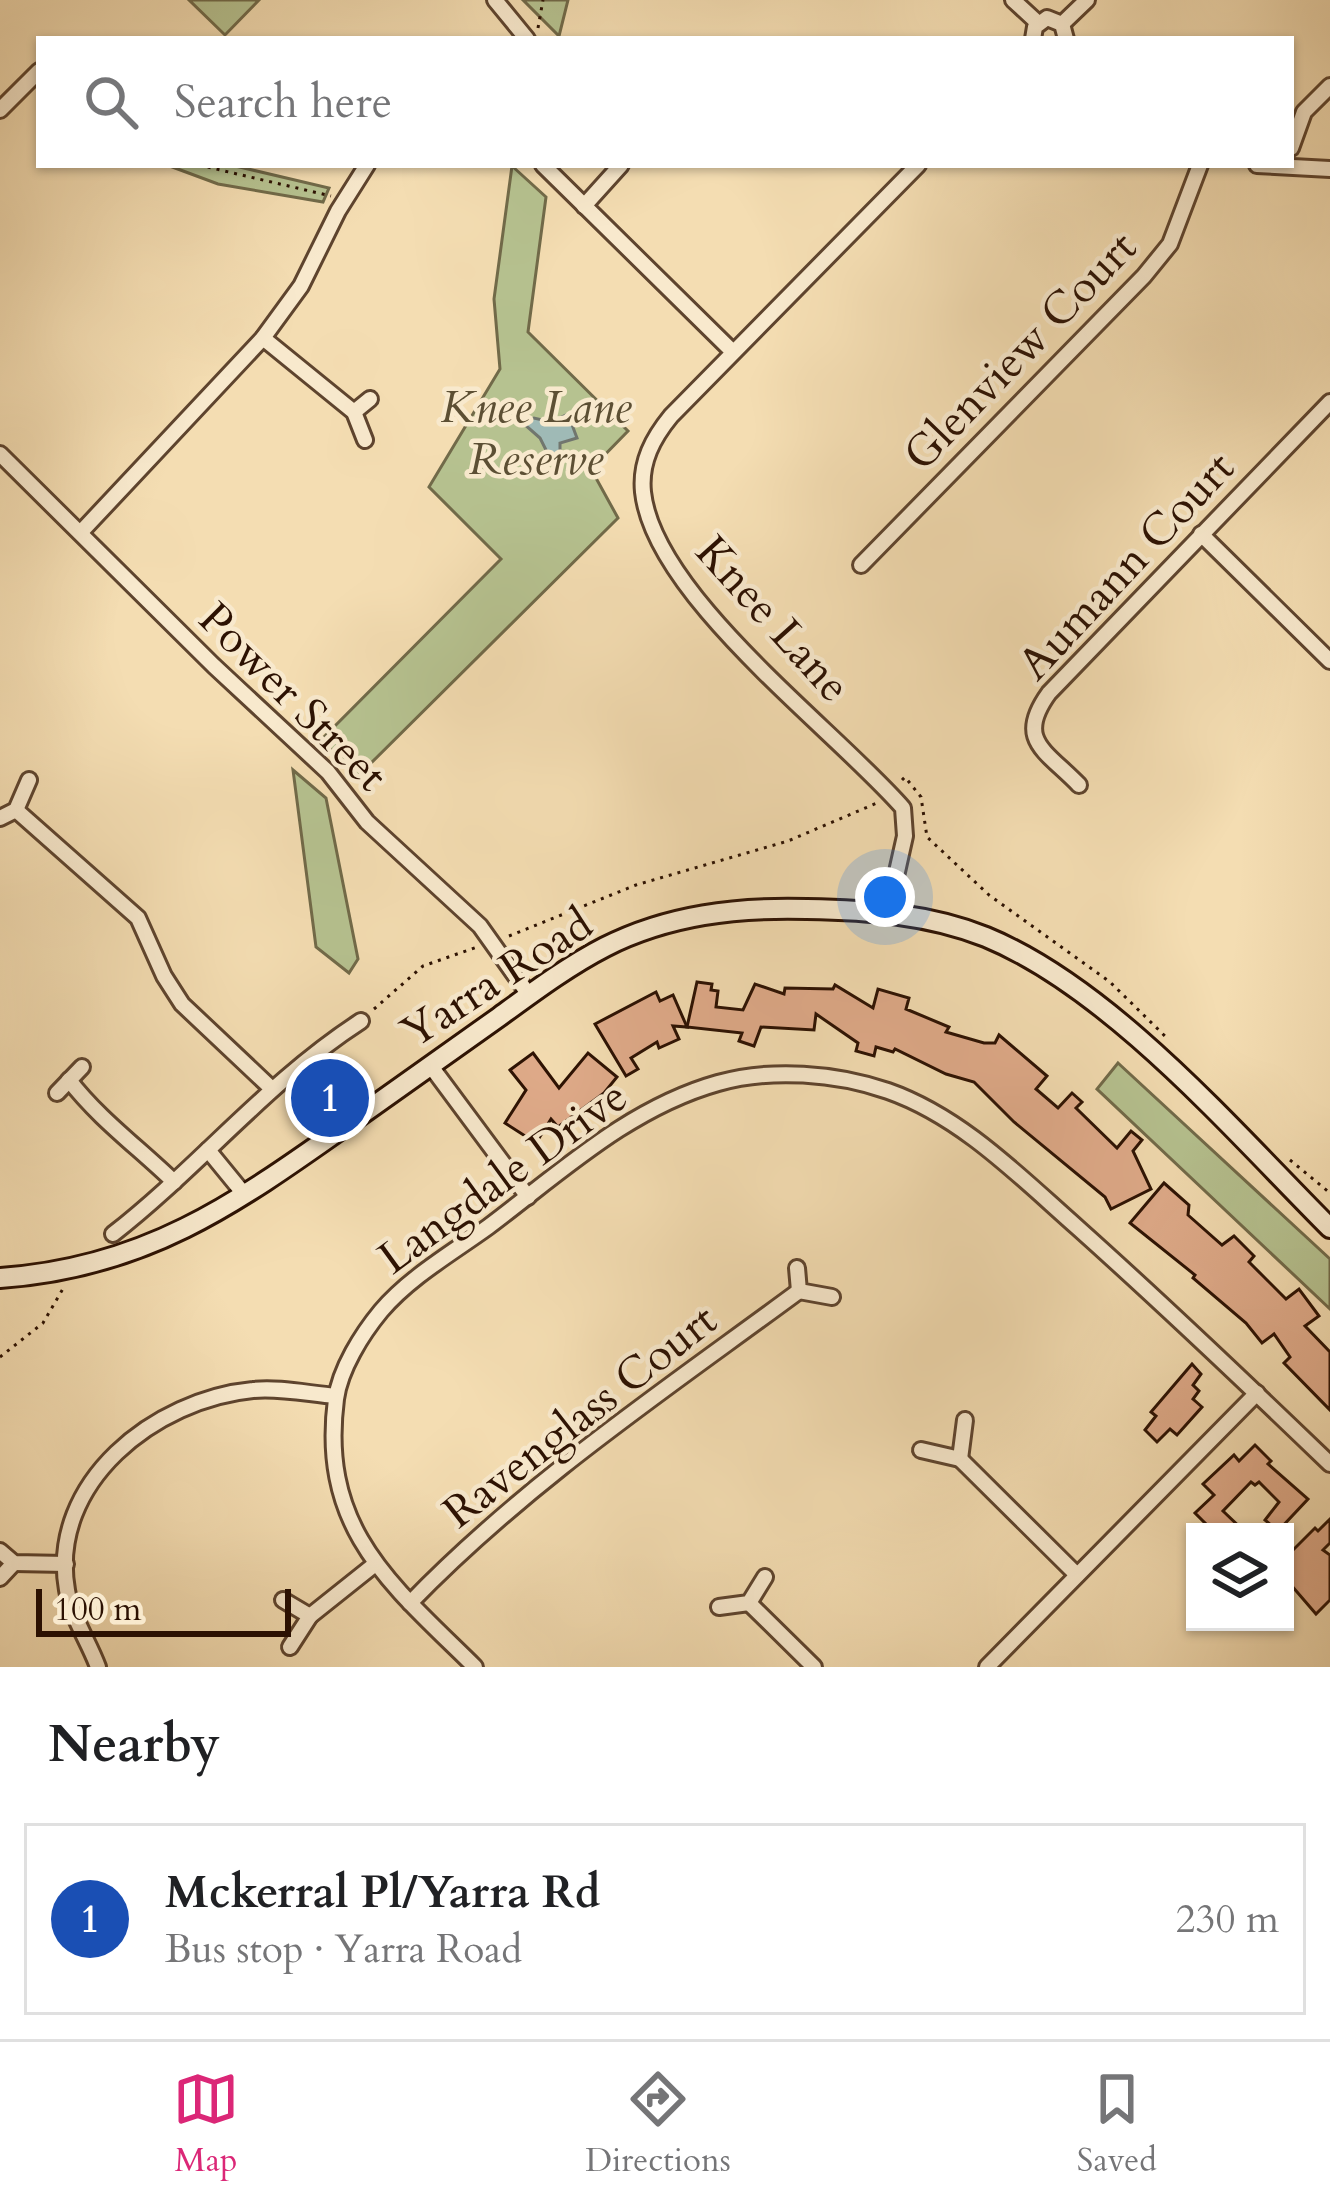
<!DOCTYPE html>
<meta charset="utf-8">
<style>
:root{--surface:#fff;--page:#f2f2f2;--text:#202124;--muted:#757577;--line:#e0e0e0;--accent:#db2777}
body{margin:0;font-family:Cardo,serif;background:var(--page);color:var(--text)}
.controls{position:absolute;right:36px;bottom:36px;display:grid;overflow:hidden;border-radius:0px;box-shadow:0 3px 9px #0004}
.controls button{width:108px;height:108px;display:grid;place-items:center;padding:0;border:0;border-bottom:3px solid var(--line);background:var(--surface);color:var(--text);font:60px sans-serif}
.scale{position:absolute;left:36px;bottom:30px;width:255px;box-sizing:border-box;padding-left:12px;border:6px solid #2c1102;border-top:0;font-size:33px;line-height:42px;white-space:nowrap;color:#2c1102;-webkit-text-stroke:9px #f8e9cd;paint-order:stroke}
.you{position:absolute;left:885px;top:897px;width:42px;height:42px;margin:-30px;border:9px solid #fff;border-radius:50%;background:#1a73e8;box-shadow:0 0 0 18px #1a73e833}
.badge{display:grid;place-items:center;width:78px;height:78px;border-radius:50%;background:var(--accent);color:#fff;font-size:39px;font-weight:700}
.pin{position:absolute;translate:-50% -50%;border:6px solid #fff;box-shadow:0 3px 12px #0006}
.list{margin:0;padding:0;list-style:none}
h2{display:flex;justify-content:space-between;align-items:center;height:156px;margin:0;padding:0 48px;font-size:51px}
h2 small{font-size:39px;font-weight:400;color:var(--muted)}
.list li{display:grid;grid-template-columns:78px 1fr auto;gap:36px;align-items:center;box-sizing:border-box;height:192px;margin:0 24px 24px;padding:0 24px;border:3px solid var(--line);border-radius:0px}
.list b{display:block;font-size:45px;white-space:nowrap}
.list p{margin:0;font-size:39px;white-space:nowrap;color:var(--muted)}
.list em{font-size:39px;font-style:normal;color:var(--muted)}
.icon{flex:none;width:66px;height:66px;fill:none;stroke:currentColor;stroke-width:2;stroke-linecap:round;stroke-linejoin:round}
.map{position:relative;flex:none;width:1330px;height:1667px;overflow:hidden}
.search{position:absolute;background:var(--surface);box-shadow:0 3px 9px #0004;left:36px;right:36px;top:36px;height:132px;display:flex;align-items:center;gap:30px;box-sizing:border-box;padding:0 42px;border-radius:0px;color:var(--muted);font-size:45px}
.sheet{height:372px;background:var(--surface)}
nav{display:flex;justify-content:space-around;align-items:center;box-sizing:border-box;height:168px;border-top:3px solid var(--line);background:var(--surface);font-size:33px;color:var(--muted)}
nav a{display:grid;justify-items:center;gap:6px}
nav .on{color:var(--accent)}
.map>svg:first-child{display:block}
</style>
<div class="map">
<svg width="1330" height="1667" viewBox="0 0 1330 1667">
<rect width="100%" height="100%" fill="#f4ddb2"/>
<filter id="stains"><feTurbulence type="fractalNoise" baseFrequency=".00167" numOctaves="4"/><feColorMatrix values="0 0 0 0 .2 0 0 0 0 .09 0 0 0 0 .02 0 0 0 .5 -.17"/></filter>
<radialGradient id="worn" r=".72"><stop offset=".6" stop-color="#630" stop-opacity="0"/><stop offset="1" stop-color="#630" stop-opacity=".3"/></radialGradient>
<g fill="#b6c290" stroke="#716a49" stroke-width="3">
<polygon points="189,0 259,0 225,35"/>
<polygon points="523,0 568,0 559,36"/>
<polygon points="167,165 231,165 329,188 323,202 218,184"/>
<polygon points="512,166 546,197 528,332 628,431 591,469 618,518 358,776 321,740 501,559 429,487 500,369 494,299"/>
<polygon points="293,770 326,798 358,959 349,973 316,947"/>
<polygon points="1118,1063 1330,1259 1330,1309 1097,1089"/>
</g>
<polygon fill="#9fbab6" stroke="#71766e" stroke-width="3" points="568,414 577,438 560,443 560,455 547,452 540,438 524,424 534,418 551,422"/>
<g fill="#e0ab8a" stroke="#2c1102" stroke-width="3">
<polygon points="697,982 712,984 711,990 718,991 716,1007 743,1010 755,984 784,994 785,988 833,989 835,985 873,1008 878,989 909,998 906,1009 949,1027 946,1032 984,1043 995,1043 999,1035 1047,1076 1036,1089 1058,1108 1072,1093 1082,1102 1076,1108 1117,1148 1131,1131 1142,1140 1133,1151 1151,1189 1111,1209 1105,1197 1014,1122 974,1082 946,1074 895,1049 893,1052 876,1047 874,1056 856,1051 858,1043 816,1014 814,1030 761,1027 754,1046 739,1041 742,1033 687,1027"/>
<polygon points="656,992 660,1001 673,995 687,1027 673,1026 679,1039 659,1048 657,1042 631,1058 638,1069 626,1076 595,1024"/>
<polygon points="533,1053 559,1088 588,1053 617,1077 604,1093 558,1127 551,1119 536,1143 505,1123 526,1090 510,1070"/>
<polygon points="1164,1183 1189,1205 1188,1215 1222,1245 1234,1236 1254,1256 1249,1262 1286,1299 1299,1289 1319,1316 1305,1326 1330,1352 1330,1410 1284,1363 1290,1357 1274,1334 1262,1343 1246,1323 1193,1278 1195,1275 1130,1223"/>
<polygon points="1192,1364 1201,1374 1193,1385 1199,1391 1193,1399 1202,1407 1177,1435 1170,1429 1157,1442 1145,1430 1156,1416 1151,1412"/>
<polygon points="1255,1445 1271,1461 1268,1464 1308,1499 1278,1531 1265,1520 1279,1502 1259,1482 1255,1485 1251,1482 1223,1511 1245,1532 1214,1532 1195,1513 1214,1495 1203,1484 1234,1455 1239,1461"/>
<polygon points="1330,1519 1330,1543 1323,1550 1330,1555 1330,1600 1316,1614 1285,1578 1285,1558 1315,1528 1318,1531"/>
</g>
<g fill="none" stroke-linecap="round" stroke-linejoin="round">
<defs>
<g id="street">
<polyline points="495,0 527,39"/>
<polyline points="1013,0 1038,23"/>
<polyline points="1062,24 1087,0"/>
<polyline points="1033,39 1035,27 1047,18 1062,24 1066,39"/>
<polyline points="0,110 39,71"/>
<polyline points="1291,148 1304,112 1330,86"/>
<polyline points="543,165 733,352"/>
<polyline points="1257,165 1330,169"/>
<polyline points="584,206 621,165"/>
<polyline points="263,338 354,412 365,440"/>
<polyline points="354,412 370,399"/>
<polyline points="0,454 214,666 328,772 367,822 480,926 529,995"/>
<polyline points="81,532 263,338 301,286 338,211 367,165"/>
<polyline points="1201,534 1330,661"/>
<polyline points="861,565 1144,276 1170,244 1200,165"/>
<path d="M 1079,785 C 1045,750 1015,740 1049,693 L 1330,402"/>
<polyline points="16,810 138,918 164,976 182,1004 271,1088"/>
<polyline points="0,818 16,810 29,780"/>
<path d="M 888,912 L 905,836 L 903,808 C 834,729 654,596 643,492 C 640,462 653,438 671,416 L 918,165"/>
<polyline points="430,1065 528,1197"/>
<path d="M 69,1080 C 99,1119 139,1148 174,1182"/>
<polyline points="57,1093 82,1067"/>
<polyline points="208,1150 244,1194"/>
<path d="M 113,1234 C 199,1167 268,1081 361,1021"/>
<polyline points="797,1268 799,1291 832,1297"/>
<polyline points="921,1450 960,1459 965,1420"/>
<polyline points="960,1459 1077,1575"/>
<polyline points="0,1551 14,1563 66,1564"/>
<polyline points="0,1578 14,1563"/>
<polyline points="283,1600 310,1616 290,1647"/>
<path d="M 410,1603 C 526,1483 665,1390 799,1291"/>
<polyline points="749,1603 814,1667"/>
<polyline points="719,1607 749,1603 765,1577"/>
<polyline points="310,1616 374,1565"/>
<path d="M 98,1667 C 89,1642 71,1616 67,1590 C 48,1482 156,1399 253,1390 C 279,1387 310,1394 336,1396"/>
<path d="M 475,1667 C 392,1585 319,1530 336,1399 C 340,1369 362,1334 381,1311 C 410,1277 452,1253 488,1227 C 560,1173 629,1108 718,1083 C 771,1068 836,1073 888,1091 C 962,1117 1020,1177 1078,1228 C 1164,1305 1247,1384 1330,1464"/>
<polyline points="987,1667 1257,1393"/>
</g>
<path id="secondary" d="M 0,1278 C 146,1268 235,1204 351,1122 C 400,1087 449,1052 499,1017 C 532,993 568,966 605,947 C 668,915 737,907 807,909 C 867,910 929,914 986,937 C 1112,989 1234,1132 1330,1228"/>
</defs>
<use href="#street" stroke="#5e442e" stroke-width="20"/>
<use href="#secondary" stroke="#2c1102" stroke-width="24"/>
<g stroke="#2c1102" stroke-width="3" stroke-dasharray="3 6" stroke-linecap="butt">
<polyline points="538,28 543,0"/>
<polyline points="199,165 331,196"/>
<polyline points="902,780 905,777 921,797 927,837 989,895 1110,982 1168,1039"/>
<polyline points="509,936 636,885 788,841 877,803"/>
<polyline points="374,1009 423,966 477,947"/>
<polyline points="1290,1160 1330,1193"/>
<polyline points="0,1357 43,1323 64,1287"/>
</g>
<use href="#street" stroke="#f8e9cd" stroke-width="14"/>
<use href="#secondary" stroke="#f8e9cd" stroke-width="18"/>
</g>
<g text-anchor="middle" stroke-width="9" stroke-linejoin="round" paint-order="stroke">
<g font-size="45" fill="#2c1102" stroke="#f8e9cd">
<text transform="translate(1019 350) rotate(-46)" y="16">Glenview Court</text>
<text transform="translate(1125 565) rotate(-47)" y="16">Aumann Court</text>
<text transform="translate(774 618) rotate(48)" y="16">Knee Lane</text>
<text transform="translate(294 696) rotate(45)" y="16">Power Street</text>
<text transform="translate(496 977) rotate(-33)" y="16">Yarra Road</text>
<text transform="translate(502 1176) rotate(-36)" y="16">Langdale Drive</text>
<text transform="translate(579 1415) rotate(-38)" y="16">Ravenglass Court</text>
</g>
<g font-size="45" font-style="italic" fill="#5c4f34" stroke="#f8e9cd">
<text x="536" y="422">Knee Lane<tspan x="536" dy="52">Reserve</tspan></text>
</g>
</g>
<rect width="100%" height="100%" filter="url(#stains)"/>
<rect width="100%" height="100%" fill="url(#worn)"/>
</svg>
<div class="controls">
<button><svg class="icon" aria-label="layers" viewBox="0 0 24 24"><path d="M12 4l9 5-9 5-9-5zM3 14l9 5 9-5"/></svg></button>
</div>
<div class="scale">100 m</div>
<div class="you"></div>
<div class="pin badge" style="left:330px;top:1098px;background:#1a4fb4">1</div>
<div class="search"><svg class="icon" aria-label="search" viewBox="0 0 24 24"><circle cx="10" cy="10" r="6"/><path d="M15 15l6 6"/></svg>Search here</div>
</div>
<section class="sheet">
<h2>Nearby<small></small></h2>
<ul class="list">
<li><span class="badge" style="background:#1a4fb4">1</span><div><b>Mckerral Pl/Yarra Rd</b><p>Bus stop · Yarra Road</p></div><em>230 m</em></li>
</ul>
</section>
<nav>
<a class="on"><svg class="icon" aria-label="map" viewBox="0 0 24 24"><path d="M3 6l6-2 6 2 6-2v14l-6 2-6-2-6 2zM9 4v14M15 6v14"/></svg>Map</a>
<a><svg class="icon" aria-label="directions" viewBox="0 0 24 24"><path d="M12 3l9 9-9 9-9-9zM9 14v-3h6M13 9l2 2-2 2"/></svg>Directions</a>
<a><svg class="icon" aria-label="saved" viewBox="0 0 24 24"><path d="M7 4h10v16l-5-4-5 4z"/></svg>Saved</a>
</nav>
